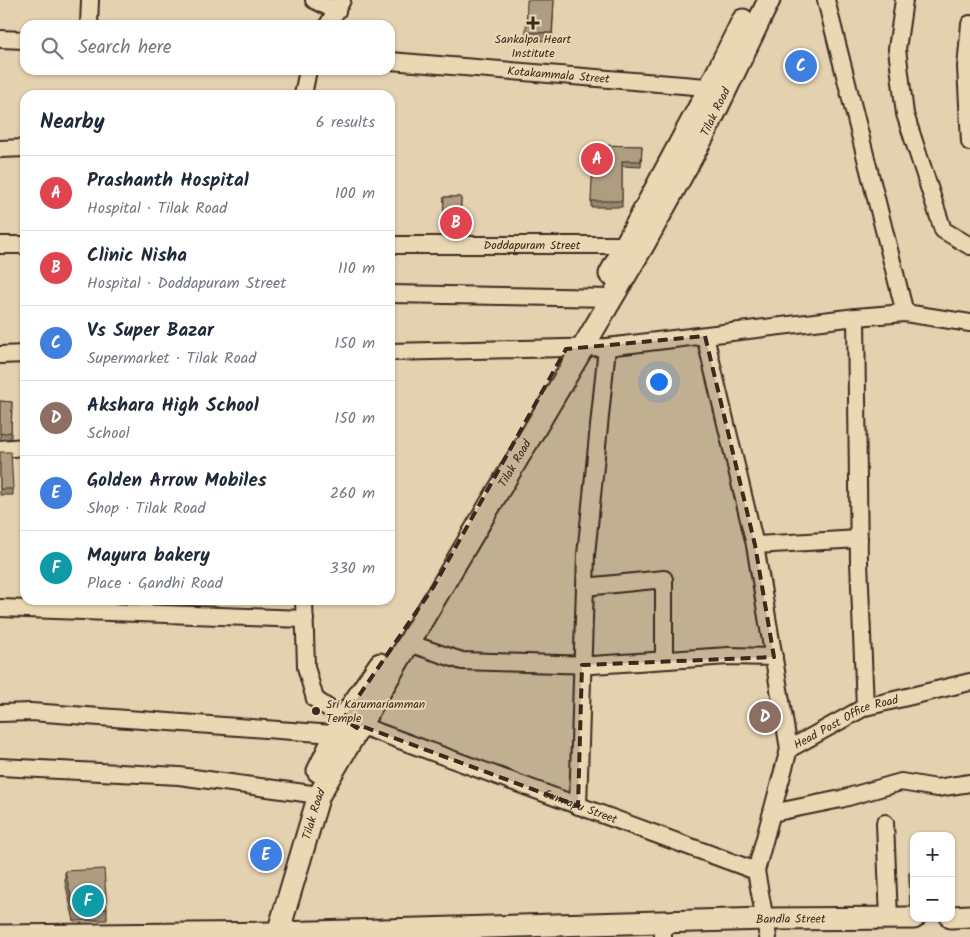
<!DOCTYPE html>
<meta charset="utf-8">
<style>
:root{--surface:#fff;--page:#f6f6f7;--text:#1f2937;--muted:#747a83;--line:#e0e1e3;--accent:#db2777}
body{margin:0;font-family:Kalam,sans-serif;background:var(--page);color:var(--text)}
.controls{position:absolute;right:15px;bottom:15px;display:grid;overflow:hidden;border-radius:10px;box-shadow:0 1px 4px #0004}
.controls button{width:45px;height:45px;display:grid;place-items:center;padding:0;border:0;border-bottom:1px solid var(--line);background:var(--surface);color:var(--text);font:25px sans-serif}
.you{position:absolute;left:658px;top:381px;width:18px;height:18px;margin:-12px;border:4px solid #fff;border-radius:50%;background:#1a73e8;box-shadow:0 0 0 8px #1a73e833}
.badge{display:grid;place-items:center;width:32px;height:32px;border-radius:50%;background:var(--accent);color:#fff;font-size:16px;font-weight:700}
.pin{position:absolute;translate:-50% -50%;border:2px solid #fff;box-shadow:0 1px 5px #0006}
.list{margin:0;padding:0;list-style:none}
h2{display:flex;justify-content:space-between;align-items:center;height:65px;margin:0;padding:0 20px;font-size:21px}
h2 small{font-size:16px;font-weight:400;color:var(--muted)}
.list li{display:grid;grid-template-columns:32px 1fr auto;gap:15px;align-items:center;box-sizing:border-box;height:75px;padding:0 20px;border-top:1px solid var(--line)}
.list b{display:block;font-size:19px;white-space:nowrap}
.list p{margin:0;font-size:16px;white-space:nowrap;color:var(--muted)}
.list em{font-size:16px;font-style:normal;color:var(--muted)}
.icon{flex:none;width:28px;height:28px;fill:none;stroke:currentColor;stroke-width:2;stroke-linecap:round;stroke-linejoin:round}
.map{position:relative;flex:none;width:970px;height:937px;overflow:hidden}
.search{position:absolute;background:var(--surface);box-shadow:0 1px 4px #0004;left:20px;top:20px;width:375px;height:55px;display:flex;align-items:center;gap:12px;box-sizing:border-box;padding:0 18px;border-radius:15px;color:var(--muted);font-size:19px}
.panel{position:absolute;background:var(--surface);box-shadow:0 1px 4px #0004;left:20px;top:90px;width:375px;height:515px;border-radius:15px}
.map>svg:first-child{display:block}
</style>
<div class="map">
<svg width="970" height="937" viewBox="0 0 970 937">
<rect width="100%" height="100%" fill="#e3d1af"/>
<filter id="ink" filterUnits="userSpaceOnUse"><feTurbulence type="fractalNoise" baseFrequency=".02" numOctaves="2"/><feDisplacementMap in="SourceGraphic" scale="10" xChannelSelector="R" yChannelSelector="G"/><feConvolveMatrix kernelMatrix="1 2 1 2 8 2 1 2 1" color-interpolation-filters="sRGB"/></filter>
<g filter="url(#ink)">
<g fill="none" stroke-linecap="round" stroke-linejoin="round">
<defs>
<g id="minor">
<polyline points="314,0 337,11"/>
<polyline points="826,0 905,313"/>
<polyline points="904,0 897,49 905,114 943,230 970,246"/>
<polyline points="970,24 966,67 970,142"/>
<polyline points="89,25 90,0"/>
<polyline points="328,25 342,0"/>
<polyline points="0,39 25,40"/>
<path id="s1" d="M 390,61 L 719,88"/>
<polyline points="303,95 308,70"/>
<polyline points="0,149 25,148"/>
<polyline points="0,245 25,245"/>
<path id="s2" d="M 390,245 L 635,245"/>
<polyline points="390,294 613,298"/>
<polyline points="856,317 905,313 970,323"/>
<polyline points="705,336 755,545 789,749"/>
<polyline points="390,352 607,347 856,317 859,562 865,707"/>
<polyline points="0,355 25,354"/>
<polyline points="0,449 25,447"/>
<polyline points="755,545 859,539"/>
<polyline points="585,587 664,579 664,660"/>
<polyline points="304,600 306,667 315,699 353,725"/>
<polyline points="0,608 305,619"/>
<polyline points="408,643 462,661 592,665 729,656 774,657"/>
<polyline points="0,713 31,712 347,735"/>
<path id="s3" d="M 359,725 L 756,871 L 768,937"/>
<polyline points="0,767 179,776 319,795"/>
<polyline points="578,806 586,555 607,347"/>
<polyline points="772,813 841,799 901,782 937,788 970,783"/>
<polyline points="885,823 889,918"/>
<path id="s4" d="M 756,871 L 789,749 L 865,707 L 970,682"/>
<polyline points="663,923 663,937"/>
</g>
<g id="major">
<polyline points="610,274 710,87 743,20"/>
<polyline points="318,771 343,719 380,664"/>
<polyline points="951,917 970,916"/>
<path id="s5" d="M 278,933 L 319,795 L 644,244 L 705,133 L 769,0"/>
<path id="s6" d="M 0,936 L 278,933 L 766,919 L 914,918"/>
</g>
</defs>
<use href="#minor" stroke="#3b2a1e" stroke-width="20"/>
<use href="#major" stroke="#3b2a1e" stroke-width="25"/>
<use href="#minor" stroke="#ead8b5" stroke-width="16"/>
<use href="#major" stroke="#ead8b5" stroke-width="21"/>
</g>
<g fill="#968770" stroke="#3b2a1e">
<polygon points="554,0 552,41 526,40 526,32"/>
<polygon points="594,145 642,146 641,167 622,166 622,207 591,207"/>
<polygon points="444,197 461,197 460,230 443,230"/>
<polygon points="0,401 12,402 11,438 0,440"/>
<polygon points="0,452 13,489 13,495 0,495"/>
<polygon points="65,871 107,909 107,920 74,921 65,882"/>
<polygon points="909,873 914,873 914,906 910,906"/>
</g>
<g fill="#af9d82" stroke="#3b2a1e">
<polygon points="527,0 554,0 552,33 526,32"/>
<polygon points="594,145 642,146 641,161 622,161 622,201 591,201"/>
<polygon points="444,197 461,197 460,224 443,224"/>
<polygon points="0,401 12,402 11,432 0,434"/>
<polygon points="0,452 11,452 13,489 0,489"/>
<polygon points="104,869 107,909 74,910 65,871"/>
<polygon points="909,873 914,873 914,900 910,900"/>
</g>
</g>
<path fill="#3b2a1e" fill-opacity="0.2" stroke="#3b2a1e" stroke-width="4" stroke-dasharray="10 6" stroke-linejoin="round" d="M 705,336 L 755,545 L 774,657 L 582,665 L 578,806 L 359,725 L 357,728 L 343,719 L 434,586 L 566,349 Z"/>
<g fill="#3b2a1e" stroke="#ead8b5" stroke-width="2">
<path d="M530.5 15.5h5v5h5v5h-5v5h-5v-5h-5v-5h5z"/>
<circle cx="316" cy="711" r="5"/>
</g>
<g text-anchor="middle" stroke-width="4" stroke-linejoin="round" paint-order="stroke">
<g font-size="12" fill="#3b2a1e" stroke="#ead8b5">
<text x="533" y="43">Sankalpa Heart<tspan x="533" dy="14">Institute</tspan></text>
<text x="326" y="708" text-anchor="start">Sri Karumariamman<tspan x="326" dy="14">Temple</tspan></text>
</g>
<g font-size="12" fill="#3b2a1e" stroke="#ead8b5">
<text dy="4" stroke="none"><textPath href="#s1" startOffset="169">Kotakammala Street</textPath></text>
<text dy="4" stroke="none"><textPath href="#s5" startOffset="934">Tilak Road</textPath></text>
<text dy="4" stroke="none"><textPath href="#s2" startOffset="142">Doddapuram Street</textPath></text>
<text dy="4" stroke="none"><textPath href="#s5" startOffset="529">Tilak Road</textPath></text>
<text dy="4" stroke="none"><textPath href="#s4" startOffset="190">Head Post Office Road</textPath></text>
<text dy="4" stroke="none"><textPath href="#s3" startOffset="236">Sunnapu Street</textPath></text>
<text dy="4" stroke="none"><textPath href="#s5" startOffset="124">Tilak Road</textPath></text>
<text dy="4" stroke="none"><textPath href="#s6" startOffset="791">Bandla Street</textPath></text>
</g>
</g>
</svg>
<div class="controls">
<button>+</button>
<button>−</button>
</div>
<div class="you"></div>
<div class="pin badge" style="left:597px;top:159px;background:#e0444e">A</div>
<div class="pin badge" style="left:456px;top:223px;background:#e0444e">B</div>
<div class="pin badge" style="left:801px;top:66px;background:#3f7fe0">C</div>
<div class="pin badge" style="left:765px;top:717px;background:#8d6e63">D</div>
<div class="pin badge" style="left:266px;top:855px;background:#3f7fe0">E</div>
<div class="pin badge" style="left:88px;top:901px;background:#0f9aa8">F</div>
<div class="search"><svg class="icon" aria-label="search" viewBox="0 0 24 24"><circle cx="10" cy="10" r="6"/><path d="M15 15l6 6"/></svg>Search here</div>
<section class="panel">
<h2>Nearby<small>6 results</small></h2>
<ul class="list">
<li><span class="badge" style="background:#e0444e">A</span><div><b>Prashanth Hospital</b><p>Hospital · Tilak Road</p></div><em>100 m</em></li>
<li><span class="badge" style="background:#e0444e">B</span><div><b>Clinic Nisha</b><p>Hospital · Doddapuram Street</p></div><em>110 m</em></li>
<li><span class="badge" style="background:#3f7fe0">C</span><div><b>Vs Super Bazar</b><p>Supermarket · Tilak Road</p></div><em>150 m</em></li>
<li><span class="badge" style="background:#8d6e63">D</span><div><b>Akshara High School</b><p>School</p></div><em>150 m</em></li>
<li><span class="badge" style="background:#3f7fe0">E</span><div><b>Golden Arrow Mobiles</b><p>Shop · Tilak Road</p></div><em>260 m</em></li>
<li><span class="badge" style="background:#0f9aa8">F</span><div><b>Mayura bakery</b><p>Place · Gandhi Road</p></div><em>330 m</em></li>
</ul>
</section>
</div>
